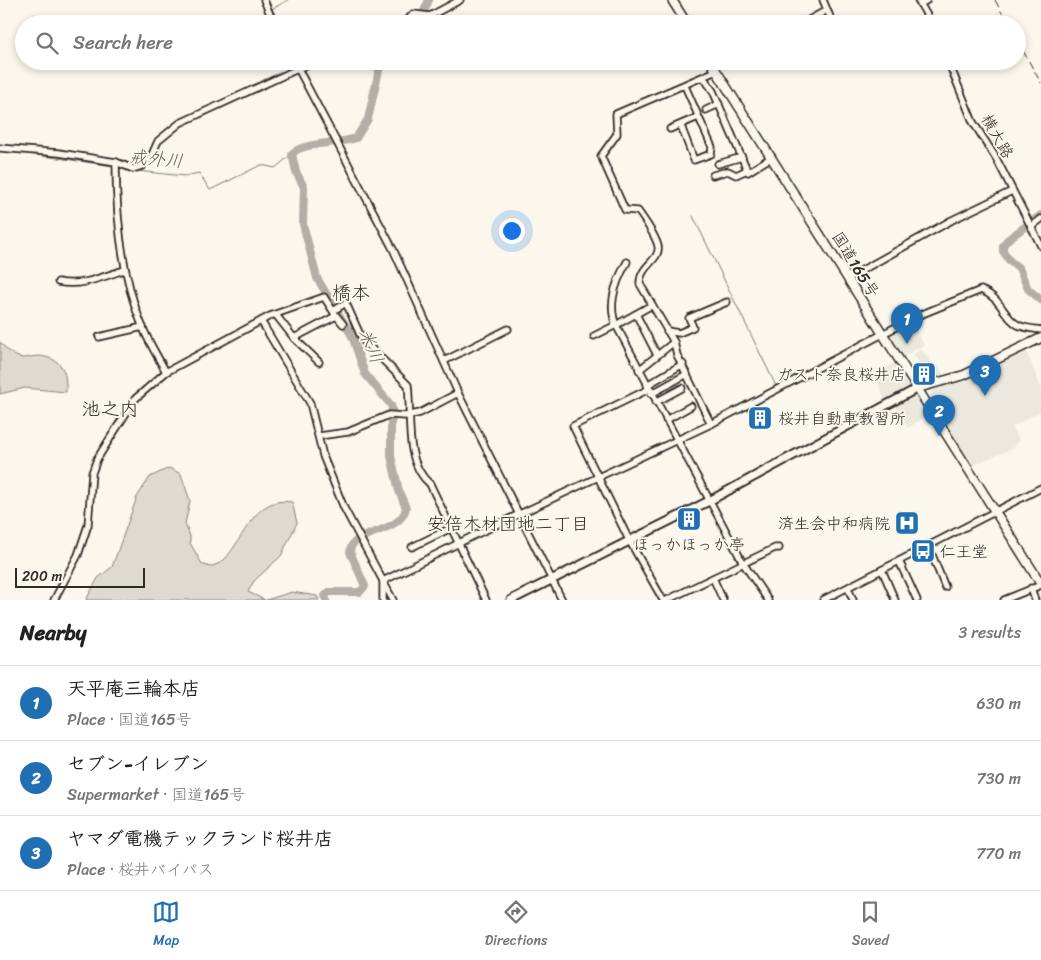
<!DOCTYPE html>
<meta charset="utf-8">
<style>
:root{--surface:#fff;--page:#f2f2f2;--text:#202124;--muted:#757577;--line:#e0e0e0;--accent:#1f6fb2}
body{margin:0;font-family:Sriracha,"Klee One",sans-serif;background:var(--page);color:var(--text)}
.scale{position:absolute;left:15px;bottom:12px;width:130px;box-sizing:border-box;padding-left:5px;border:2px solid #2b2b2b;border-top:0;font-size:14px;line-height:18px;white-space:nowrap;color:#2b2b2b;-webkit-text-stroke:4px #fbf7ec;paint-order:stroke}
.you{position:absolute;left:511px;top:230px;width:18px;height:18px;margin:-12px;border:4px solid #fff;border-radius:50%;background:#1a73e8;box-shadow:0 0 0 8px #1a73e833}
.badge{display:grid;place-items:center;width:32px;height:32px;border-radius:50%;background:var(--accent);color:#fff;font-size:16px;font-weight:700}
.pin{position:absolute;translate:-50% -41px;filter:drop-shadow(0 1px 2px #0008)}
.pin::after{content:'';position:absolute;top:26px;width:18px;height:15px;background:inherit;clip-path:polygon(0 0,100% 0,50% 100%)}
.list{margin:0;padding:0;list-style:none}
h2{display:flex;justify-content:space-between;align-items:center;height:65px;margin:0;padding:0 20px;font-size:21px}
h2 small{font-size:16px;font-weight:400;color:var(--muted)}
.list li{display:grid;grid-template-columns:32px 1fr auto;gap:15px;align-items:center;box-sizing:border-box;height:75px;padding:0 20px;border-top:1px solid var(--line)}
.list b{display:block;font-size:19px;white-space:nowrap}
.list p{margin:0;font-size:16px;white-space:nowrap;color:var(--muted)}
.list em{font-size:16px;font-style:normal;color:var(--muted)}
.icon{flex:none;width:28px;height:28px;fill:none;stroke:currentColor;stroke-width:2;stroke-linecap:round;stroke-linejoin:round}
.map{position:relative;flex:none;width:1041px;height:600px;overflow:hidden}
.search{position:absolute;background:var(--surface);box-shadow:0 2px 8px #0003;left:15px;right:15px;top:15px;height:55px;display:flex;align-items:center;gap:12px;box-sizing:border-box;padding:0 18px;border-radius:28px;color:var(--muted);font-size:19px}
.sheet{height:290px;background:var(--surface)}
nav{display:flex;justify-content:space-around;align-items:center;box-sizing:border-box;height:70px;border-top:1px solid var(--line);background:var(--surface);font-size:14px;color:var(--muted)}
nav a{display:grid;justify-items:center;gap:2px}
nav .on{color:var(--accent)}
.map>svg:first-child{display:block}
</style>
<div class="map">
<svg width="1041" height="600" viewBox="0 0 1041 600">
<rect width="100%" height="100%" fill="#fbf7ec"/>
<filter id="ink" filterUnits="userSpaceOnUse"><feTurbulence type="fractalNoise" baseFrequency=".02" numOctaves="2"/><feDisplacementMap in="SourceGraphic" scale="10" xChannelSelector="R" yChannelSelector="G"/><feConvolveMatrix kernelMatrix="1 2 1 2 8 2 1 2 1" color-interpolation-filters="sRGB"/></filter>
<g filter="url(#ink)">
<g fill="#ebe8de">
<polygon points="911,322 924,345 902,357 888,334"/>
<polygon points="921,349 935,366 938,365 944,376 921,381 916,378 912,370 920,365 914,354"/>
<polygon points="1026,351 1041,387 1041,411 1012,427 1019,440 1014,448 970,466 929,399 932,390 963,382"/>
<polygon points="897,362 910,382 909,387 885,401 875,373"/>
<polygon points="917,395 929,415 907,428 895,405 912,396"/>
</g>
<g fill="#dddad0" stroke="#84827e">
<path d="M 0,342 C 6,349 13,357 23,358 C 28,358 33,356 39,356 C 62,358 67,371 66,392 L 25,388 L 0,394 Z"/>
<path d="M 169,468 L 181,474 L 190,501 L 185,524 L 190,536 L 190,543 L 202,564 L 210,567 C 215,565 221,563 224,560 C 245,538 254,495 292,502 L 297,523 L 281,556 L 254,581 L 248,592 L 265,600 L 86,600 L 98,578 L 112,567 L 137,497 L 150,477 Z"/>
<polygon points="292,592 317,596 319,600 266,600"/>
</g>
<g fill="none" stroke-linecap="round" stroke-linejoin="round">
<g stroke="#7b7a75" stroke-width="1">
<polyline points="280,24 272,9 288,0"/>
<polyline points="23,153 113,166"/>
<polyline points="119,168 130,171"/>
<polyline points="136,171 185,176 199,173 210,190 261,165 275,168 292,154"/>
<polyline points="693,216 776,386"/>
</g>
<g stroke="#b1afa7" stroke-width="8">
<polyline points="413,24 424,11 429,0"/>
<polyline points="1041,215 1007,240 1003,246 1003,251 1009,260 1019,268 1028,289 1041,300"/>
<path d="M 326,600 L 325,596 L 329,592 L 360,592 L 365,586 L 350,552 C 350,530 400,535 406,508 L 399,491 L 391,456 L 391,423 L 393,413 L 391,405 L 365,374 L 352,336 L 317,278 L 303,224 L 304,187 L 296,172 L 292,154 C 302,142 340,144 356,138 L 368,119 L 381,61"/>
</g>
<defs>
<g id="minor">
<polyline points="264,0 274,24"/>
<polyline points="823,0 833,24"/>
<polyline points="918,0 932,24"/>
<polyline points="920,4 927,0"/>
<polyline points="404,24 413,14 430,16 460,0"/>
<polyline points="802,24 827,10"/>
<polyline points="294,61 393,249 458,393 562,600"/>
<polyline points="948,61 973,122 996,158 1041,246"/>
<polyline points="704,78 713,91 748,172 772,157"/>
<polyline points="706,110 719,104"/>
<polyline points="681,126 694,160 711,154 712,147 685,86"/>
<polyline points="670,129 698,117"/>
<polyline points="0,148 59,153 116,162 133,169 142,166 150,159 158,141 180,123 315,61"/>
<path d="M 116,162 C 116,217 121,276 143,328 C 149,343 158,357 166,372"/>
<polyline points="718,164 742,157"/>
<polyline points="713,175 728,171 736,175 747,170"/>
<polyline points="1031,227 1041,219"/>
<polyline points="848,278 952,220 1012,191"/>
<path d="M 58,282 C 81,287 102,277 124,270"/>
<polyline points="652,305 616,325 743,563 768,600"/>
<polyline points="334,313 343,324"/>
<polyline points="636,314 657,355"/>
<polyline points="276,315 294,338"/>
<polyline points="261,321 310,403 323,456 344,508 383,581 383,600"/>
<polyline points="667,331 679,333 693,327 689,318 727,302"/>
<path d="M 594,336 L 616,325 C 607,304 616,281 627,262"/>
<polyline points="99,337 143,327"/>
<polyline points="444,361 508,329"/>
<polyline points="319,362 294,338 336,316"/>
<polyline points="639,370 674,342"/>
<polyline points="647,385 683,364"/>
<polyline points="649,389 573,426 629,540 663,600"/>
<polyline points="651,394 687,374"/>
<polyline points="656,402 682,388"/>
<polyline points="666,420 691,406"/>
<path d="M 711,424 L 677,355 L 674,342 L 640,284 C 639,266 661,260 658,246 C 655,234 645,221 638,211 L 625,210 L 601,156 L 617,134 L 616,114 L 716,71"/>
<polyline points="319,436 348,432 389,415 406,416 420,413 458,393"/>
<polyline points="928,545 945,587"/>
<polyline points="412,547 451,528"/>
<polyline points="899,561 917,600"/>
<polyline points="882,570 895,600"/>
<polyline points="713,578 723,600"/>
<polyline points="848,588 853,600"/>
<polyline points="1031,588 1035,600"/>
<path d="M 54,600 L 78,555 L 88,525 L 92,473 L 97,459 L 135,399 L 166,372 L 270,316 L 324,297 L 333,311 L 346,303 L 362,339 L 408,385 C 412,417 403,461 430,484 L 486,600"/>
<path d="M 393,600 L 383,581 L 475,535 L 711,424 L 915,317 L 981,290 C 1003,299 1002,316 1018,325 C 1024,328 1034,329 1041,330"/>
<polyline points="667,600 775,548 779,548"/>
<polyline points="823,600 1041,488"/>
<polyline points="1004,600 1041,585"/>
</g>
<polyline id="major" points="511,600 709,501 918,388"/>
<g id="highway">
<polyline points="672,0 687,24"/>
<polyline points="710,61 1041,584"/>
<polyline points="918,388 964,375 1041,338"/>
</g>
</defs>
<use href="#minor" stroke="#2b2b2b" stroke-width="9"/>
<use href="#major" stroke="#2b2b2b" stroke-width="11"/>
<use href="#highway" stroke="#2b2b2b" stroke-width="11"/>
<use href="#minor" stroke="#fbf7ec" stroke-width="5.5"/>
<use href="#major" stroke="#fbf7ec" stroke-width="7"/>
<use href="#highway" stroke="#fbf7ec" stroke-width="8"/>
<g stroke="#2b2b2b" stroke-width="1" stroke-dasharray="8 4" stroke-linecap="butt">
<polyline points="995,0 1008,24"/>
<polyline points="1017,40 1041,83"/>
</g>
</g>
</g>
<defs>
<symbol id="building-square" viewBox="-11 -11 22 22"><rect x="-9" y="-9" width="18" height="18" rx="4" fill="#1f6fb2" stroke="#fbf7ec"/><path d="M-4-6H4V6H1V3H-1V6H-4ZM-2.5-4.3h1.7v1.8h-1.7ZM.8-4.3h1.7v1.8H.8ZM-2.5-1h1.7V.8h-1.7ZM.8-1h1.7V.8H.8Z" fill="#fff"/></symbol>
<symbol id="hospital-square" viewBox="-11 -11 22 22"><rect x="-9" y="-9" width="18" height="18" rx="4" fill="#1f6fb2" stroke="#fbf7ec"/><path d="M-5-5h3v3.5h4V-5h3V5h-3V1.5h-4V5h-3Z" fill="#fff"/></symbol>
<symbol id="bus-square" viewBox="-11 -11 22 22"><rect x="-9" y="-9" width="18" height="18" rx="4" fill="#1f6fb2" stroke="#fbf7ec"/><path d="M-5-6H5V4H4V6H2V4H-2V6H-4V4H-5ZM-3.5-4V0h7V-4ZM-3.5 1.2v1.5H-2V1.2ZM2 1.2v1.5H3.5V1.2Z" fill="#fff"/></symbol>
</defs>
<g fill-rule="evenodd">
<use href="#building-square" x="910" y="360" width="28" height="28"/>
<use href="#building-square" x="746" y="404" width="28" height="28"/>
<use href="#building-square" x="675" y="505" width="28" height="28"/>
<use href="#hospital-square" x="893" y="509" width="28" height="28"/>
<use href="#bus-square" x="909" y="537" width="28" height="28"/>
</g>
<g text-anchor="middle" stroke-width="4" stroke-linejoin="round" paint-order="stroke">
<g font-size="16" fill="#2b2b2b" stroke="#fbf7ec">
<text transform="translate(998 136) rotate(60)" y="6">横大路</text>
<text transform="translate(856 264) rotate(58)" y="6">国道165号</text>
</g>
<g font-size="16" fill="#2b2b2b" stroke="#fbf7ec" text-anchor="end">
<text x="906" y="380">ガスト奈良桜井店</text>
<text x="778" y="424" text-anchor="start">桜井自動車教習所</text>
<text x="890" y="529">済生会中和病院</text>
<text x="689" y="550" text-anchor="middle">ほっかほっか亭</text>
<text x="940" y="557" text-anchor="start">仁王堂</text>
</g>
<g font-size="18" font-style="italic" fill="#5a5956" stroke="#fbf7ec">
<text transform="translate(156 159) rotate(5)" y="6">戒外川</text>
<text transform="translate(371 346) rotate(67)" y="6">米川</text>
</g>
<g font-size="18" fill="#2b2b2b" stroke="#fbf7ec">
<text x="508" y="530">安倍木材団地二丁目</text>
</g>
<g font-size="19" fill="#2b2b2b" stroke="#fbf7ec">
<text x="351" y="299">橋本</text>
<text x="110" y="415">池之内</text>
</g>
</g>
</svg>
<div class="scale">200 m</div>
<div class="you"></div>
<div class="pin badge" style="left:907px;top:344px">1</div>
<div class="pin badge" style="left:939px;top:436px">2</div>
<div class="pin badge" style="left:985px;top:396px">3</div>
<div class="search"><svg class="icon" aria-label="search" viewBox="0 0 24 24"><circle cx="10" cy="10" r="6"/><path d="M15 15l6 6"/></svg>Search here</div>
</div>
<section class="sheet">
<h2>Nearby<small>3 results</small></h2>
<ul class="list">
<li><span class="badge">1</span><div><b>天平庵三輪本店</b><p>Place · 国道165号</p></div><em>630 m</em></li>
<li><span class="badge">2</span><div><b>セブン-イレブン</b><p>Supermarket · 国道165号</p></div><em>730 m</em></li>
<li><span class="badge">3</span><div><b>ヤマダ電機テックランド桜井店</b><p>Place · 桜井バイパス</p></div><em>770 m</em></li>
</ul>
</section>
<nav>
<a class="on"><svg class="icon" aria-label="map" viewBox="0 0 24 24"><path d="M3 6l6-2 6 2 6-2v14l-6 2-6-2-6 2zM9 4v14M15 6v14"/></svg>Map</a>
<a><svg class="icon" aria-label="directions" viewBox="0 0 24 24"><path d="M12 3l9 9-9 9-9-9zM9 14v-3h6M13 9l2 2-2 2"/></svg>Directions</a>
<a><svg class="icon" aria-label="saved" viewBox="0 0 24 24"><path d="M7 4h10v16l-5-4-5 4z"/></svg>Saved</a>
</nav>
